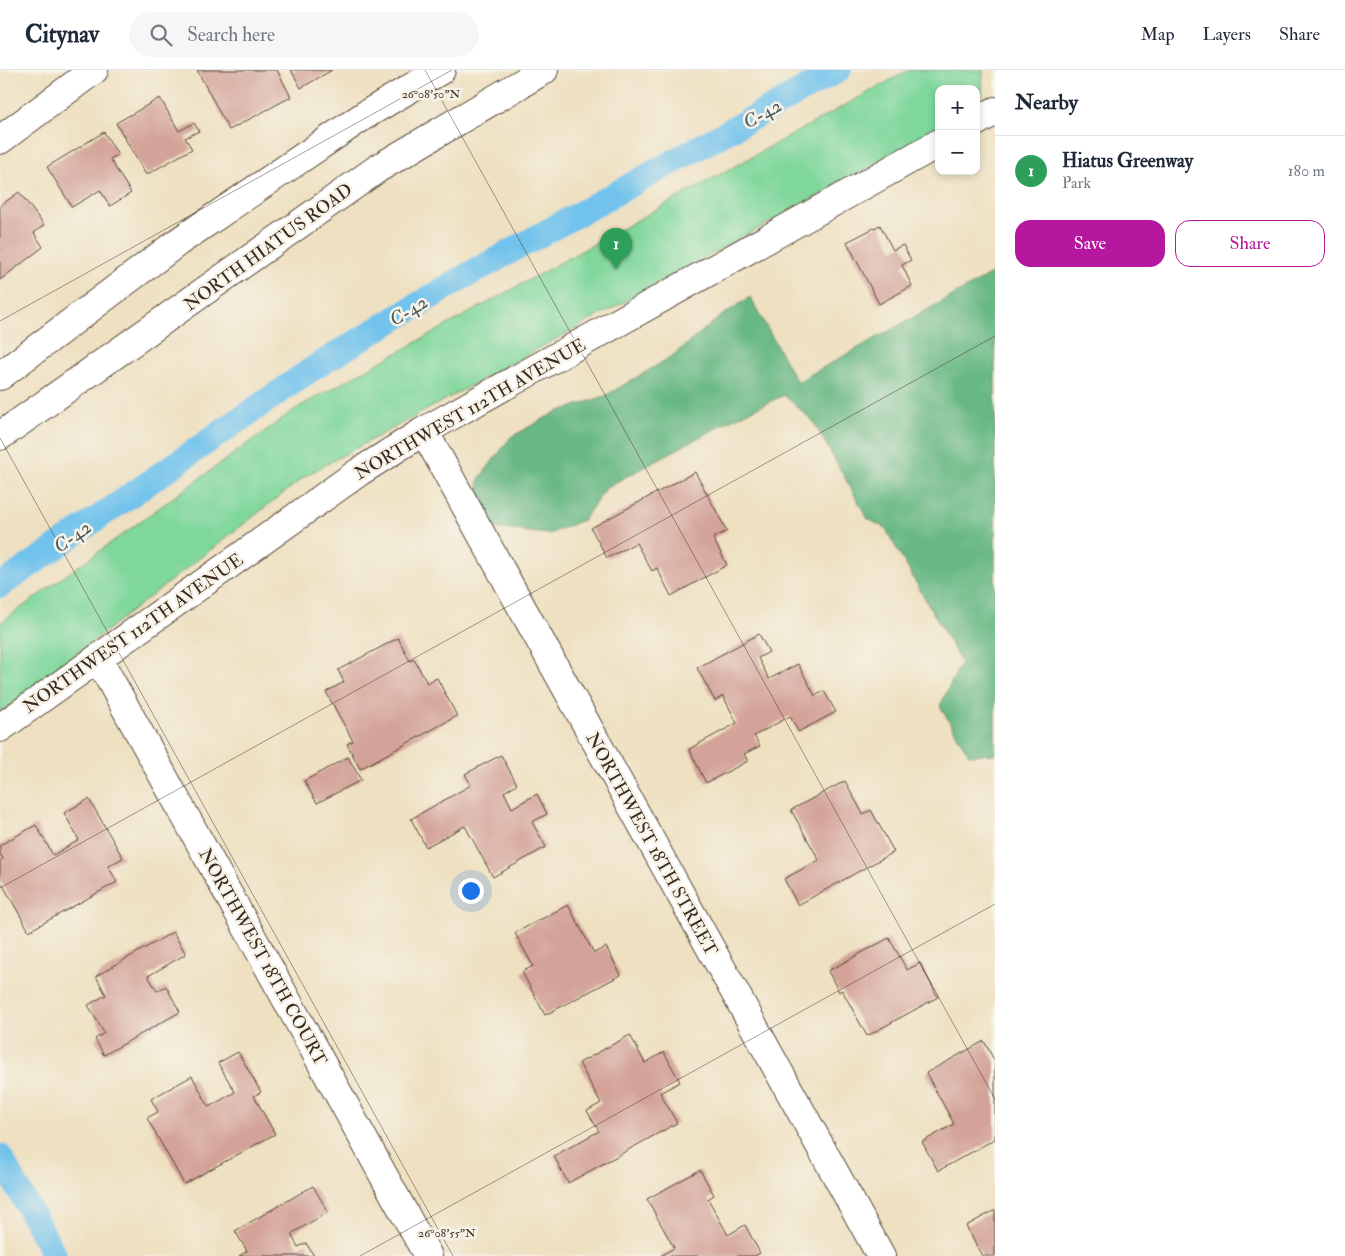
<!DOCTYPE html>
<meta charset="utf-8">
<style>
:root{--surface:#fff;--page:#f6f6f7;--text:#1f2937;--muted:#747a83;--line:#e0e1e3;--accent:#b5179e}
body{margin:0;font-family:"IM FELL Double Pica",serif;background:var(--page);color:var(--text)}
.controls{position:absolute;right:15px;top:15px;display:grid;overflow:hidden;border-radius:10px;box-shadow:0 2px 8px #0003}
.controls button{width:45px;height:45px;display:grid;place-items:center;padding:0;border:0;border-bottom:1px solid var(--line);background:var(--surface);color:var(--text);font:25px sans-serif}
.you{position:absolute;left:470px;top:820px;width:18px;height:18px;margin:-12px;border:4px solid #fff;border-radius:50%;background:#1a73e8;box-shadow:0 0 0 8px #1a73e833}
.badge{display:grid;place-items:center;width:32px;height:32px;border-radius:50%;background:var(--accent);color:#fff;font-size:16px;font-weight:700}
.pin{position:absolute;translate:-50% -41px;filter:drop-shadow(0 1px 2px #0008)}
.pin::after{content:'';position:absolute;top:26px;width:18px;height:15px;background:inherit;clip-path:polygon(0 0,100% 0,50% 100%)}
.list{margin:0;padding:0;list-style:none}
h2{display:flex;justify-content:space-between;align-items:center;height:65px;margin:0;padding:0 20px;font-size:21px}
h2 small{font-size:16px;font-weight:400;color:var(--muted)}
.list li{display:grid;grid-template-columns:32px 1fr auto;gap:15px;align-items:center;box-sizing:border-box;height:70px;padding:0 20px;border-top:1px solid var(--line)}
.list b{display:block;font-size:19px;white-space:nowrap}
.list p{margin:0;font-size:16px;white-space:nowrap;color:var(--muted)}
.list em{font-size:16px;font-style:normal;color:var(--muted)}
.actions{display:flex;gap:10px;padding:15px 20px}
.actions a{flex:1;padding:11px 0;border:1px solid var(--accent);border-radius:15px;text-align:center;font-size:18px;color:var(--accent)}
.actions .main{background:var(--accent);color:#fff}
.icon{flex:none;width:28px;height:28px;fill:none;stroke:currentColor;stroke-width:2;stroke-linecap:round;stroke-linejoin:round}
.map{position:relative;flex:none;width:995px;height:1186px;overflow:hidden}
header{display:flex;align-items:center;gap:30px;box-sizing:border-box;height:70px;padding:0 25px;background:var(--surface);border-bottom:1px solid var(--line)}
header strong{font-size:24px}
nav{display:flex;gap:28px;margin-inline-start:auto;font-size:18px}
.search{width:350px;height:45px;background:var(--page);display:flex;align-items:center;gap:12px;box-sizing:border-box;padding:0 18px;border-radius:28px;color:var(--muted);font-size:19px}
main{display:flex}
aside{flex:1;background:var(--surface)}
.map>svg:first-child{display:block}
</style>
<header>
<strong>Citynav</strong>
<div class="search"><svg class="icon" aria-label="search" viewBox="0 0 24 24"><circle cx="10" cy="10" r="6"/><path d="M15 15l6 6"/></svg>Search here</div>
<nav><a>Map</a><a>Layers</a><a>Share</a></nav>
</header>
<main>
<div class="map">
<svg width="995" height="1186" viewBox="0 0 995 1186">
<rect width="100%" height="100%" fill="#f7f3e8"/>
<filter id="ink" filterUnits="userSpaceOnUse"><feTurbulence type="fractalNoise" baseFrequency=".02" numOctaves="2"/><feDisplacementMap in="SourceGraphic" scale="10" xChannelSelector="R" yChannelSelector="G"/><feConvolveMatrix kernelMatrix="1 2 1 2 8 2 1 2 1" color-interpolation-filters="sRGB"/></filter>
<filter id="wash" filterUnits="userSpaceOnUse"><feTurbulence type="fractalNoise" baseFrequency=".0096" numOctaves="4" result="noise"/><feDisplacementMap in="SourceGraphic" scale="20" xChannelSelector="R" yChannelSelector="G"/><feGaussianBlur stdDeviation="1.12" result="paint"/><feColorMatrix in="noise" values="0 0 0 0 0 0 0 0 0 0 0 0 0 0 0 0 0 1.4 0 .05"/><feComposite in="paint" operator="in"/></filter>
<g filter="url(#wash)">
<rect width="100%" height="100%" fill="#eee0c0"/>
<polygon fill="#7fd79c" stroke="#5d805d" points="909,0 983,0 982,24 976,34 976,19 939,19 939,60 307,405 0,643 0,553 297,338"/>
<polygon fill="#67b884" stroke="#517151" points="995,202 995,684 969,685 940,636 961,592 885,458 868,449 813,351 784,325 733,349 607,417 583,450 549,464 493,458 477,432 479,409 511,367 554,343 605,326 671,287 721,246 750,227 797,312"/>
<g fill="none" stroke-linecap="round" stroke-linejoin="round">
<g stroke="#71c2ec" stroke-width="25">
<polyline points="0,516 315,297 457,211 839,0"/>
<polyline points="0,1086 55,1186"/>
</g>
</g>
<g id="blocks">
<g fill="#d3a298">
<polygon points="197,0 277,0 291,27 229,60"/>
<polygon points="291,0 332,0 301,18"/>
<polygon points="160,28 179,61 194,53 199,61 185,68 192,79 146,105 116,53"/>
<polygon points="104,62 118,85 110,89 131,123 110,136 100,120 72,137 47,97"/>
<polygon points="19,122 44,155 34,163 43,177 0,210 0,136"/>
<polygon points="880,155 893,180 903,175 911,190 902,195 912,216 879,234 847,172"/>
<polygon points="695,402 727,461 713,468 727,495 671,526 657,498 652,501 636,473 607,488 591,458"/>
<polygon points="759,564 769,582 758,588 769,609 798,594 815,626 824,621 836,642 798,662 790,646 754,666 760,676 744,684 748,691 706,713 689,679 737,653 723,626 715,631 697,598"/>
<polygon points="398,568 410,591 414,589 427,613 437,608 457,646 360,699 347,674 353,671 326,622 344,612 338,600"/>
<polygon points="501,685 517,714 504,722 512,738 537,724 547,744 532,752 546,777 493,807 465,756 426,777 411,749 471,715 465,704"/>
<polygon points="348,687 361,710 317,733 304,711"/>
<polygon points="845,711 863,744 871,740 894,782 798,835 784,809 819,790 791,740"/>
<polygon points="89,729 123,788 108,796 117,812 29,861 0,810 0,791 3,789 0,784 0,775 36,755 53,785 79,770 64,743"/>
<polygon points="568,835 594,883 606,877 621,905 545,945 522,902 533,896 515,863"/>
<polygon points="173,862 186,884 148,906 157,921 166,916 180,942 104,985 95,969 104,963 88,935 106,925 96,906"/>
<polygon points="889,868 907,900 920,893 938,927 867,966 842,920 839,922 828,901"/>
<polygon points="630,965 645,993 664,982 680,1012 660,1023 677,1053 568,1113 554,1086 599,1061 587,1041 601,1033 579,993"/>
<polygon points="984,971 995,992 995,1069 938,1101 922,1072 954,1054 926,1003"/>
<polygon points="238,982 261,1022 254,1026 275,1064 184,1114 147,1048 158,1042 151,1029 192,1006 209,1037 235,1022 218,993"/>
<polygon points="700,1100 714,1125 708,1129 728,1165 745,1155 760,1183 755,1186 660,1186 674,1178 647,1129"/>
<polygon points="313,1116 328,1142 291,1164 298,1177 306,1173 314,1186 239,1186 247,1181 235,1161"/>
<polygon points="995,1140 995,1186 982,1186 966,1156"/>
</g>
</g>
</g>
<g filter="url(#ink)">
<use href="#blocks" fill-opacity="0" stroke="#564536" stroke-width="1"/>
<g fill="none" stroke-linecap="round" stroke-linejoin="round">
<defs>
<g id="minor">
<polyline points="976,52 995,41"/>
<polyline points="0,70 94,0"/>
<polyline points="424,361 881,1186"/>
<polyline points="98,588 428,1186"/>
<polyline points="0,658 359,402 424,361 939,73"/>
</g>
<g id="major">
<polyline points="0,306 178,172 365,45 441,0"/>
<polyline points="0,366 377,99 544,0"/>
</g>
</defs>
<use href="#minor" stroke="#564536" stroke-width="30"/>
<use href="#major" stroke="#564536" stroke-width="30"/>
<use href="#minor" stroke="#fff" stroke-width="28"/>
<use href="#major" stroke="#fff" stroke-width="28"/>
</g>
</g>
<path fill="none" stroke="#3b2a1e" stroke-width="1" stroke-opacity="0.45" d="M 425,0 L 995,1029M 0,251 L 452,0M 0,368 L 453,1186M 0,818 L 995,266M 360,1186 L 995,834"/>
<g text-anchor="middle" stroke-width="5" stroke-linejoin="round" paint-order="stroke">
<g font-size="18" fill="#3b2a1e" stroke="#f7f3e8">
<text transform="translate(268 177) rotate(-36)" y="6">NORTH HIATUS ROAD</text>
<text transform="translate(470 339) rotate(-30)" y="6">NORTHWEST 112TH AVENUE</text>
<text transform="translate(133 563) rotate(-35)" y="6">NORTHWEST 112TH AVENUE</text>
<text transform="translate(652 774) rotate(61)" y="6">NORTHWEST 18TH STREET</text>
<text transform="translate(263 887) rotate(61)" y="6">NORTHWEST 18TH COURT</text>
</g>
<g font-size="19" font-style="italic" fill="#4b585c" stroke="#f7f3e8">
<text transform="translate(762 43) rotate(-29)" y="7">C-42</text>
<text transform="translate(408 240) rotate(-31)" y="7">C-42</text>
<text transform="translate(72 466) rotate(-35)" y="7">C-42</text>
</g>
</g>
<g font-size="12" text-anchor="middle" fill="#3b2a1e" stroke="#f7f3e8" stroke-width="5" stroke-linejoin="round" paint-order="stroke">
<text x="431" y="28">26°08'50"N</text>
<text x="447" y="1167">26°08'55"N</text>
</g>
</svg>
<div class="controls">
<button>+</button>
<button>−</button>
</div>
<div class="you"></div>
<div class="pin badge" style="left:616px;top:199px;background:#2e9e5b">1</div>
</div>
<aside>
<h2>Nearby<small></small></h2>
<ul class="list">
<li><span class="badge" style="background:#2e9e5b">1</span><div><b>Hiatus Greenway</b><p>Park</p></div><em>180 m</em></li>
</ul>
<div class="actions"><a class="main">Save</a><a>Share</a></div>
</aside>
</main>
